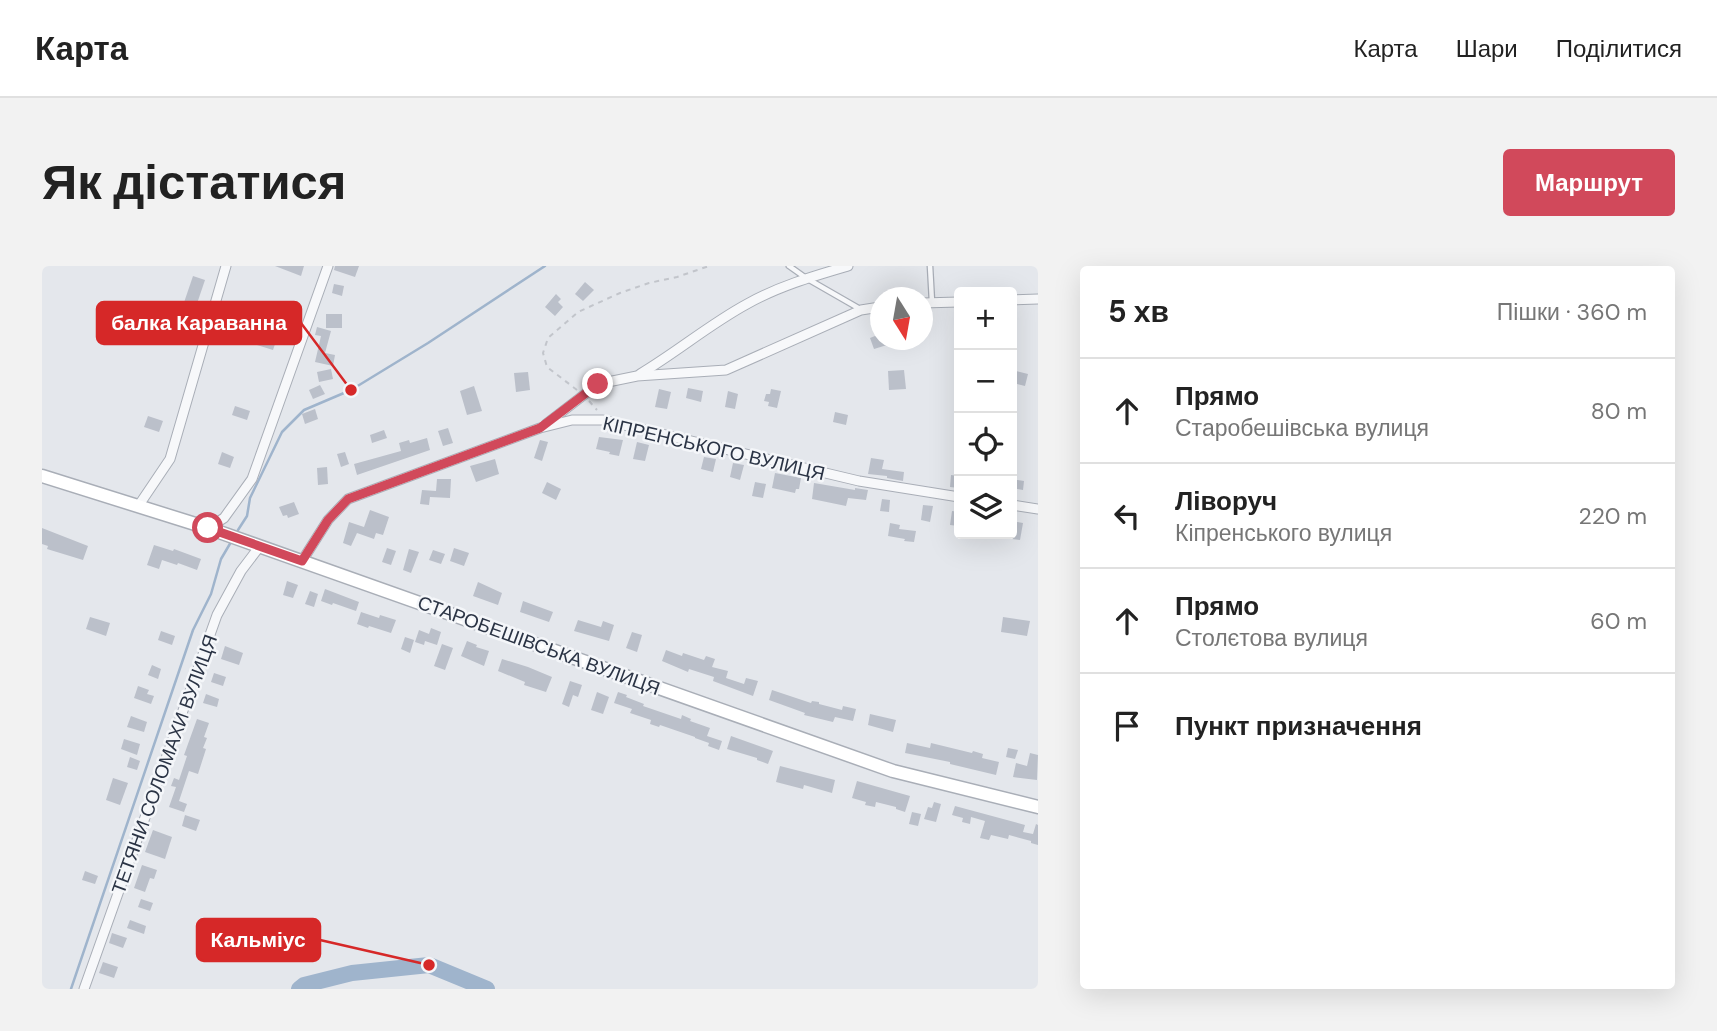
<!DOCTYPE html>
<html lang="uk">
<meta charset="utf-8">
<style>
:root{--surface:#fff;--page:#f2f2f2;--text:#222;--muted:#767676;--line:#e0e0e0;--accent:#d1495b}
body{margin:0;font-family:"DM Sans",sans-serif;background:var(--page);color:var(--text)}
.controls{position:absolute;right:21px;top:21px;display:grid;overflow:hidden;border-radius:7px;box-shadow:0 7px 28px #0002}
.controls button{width:63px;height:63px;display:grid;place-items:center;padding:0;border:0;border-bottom:2px solid var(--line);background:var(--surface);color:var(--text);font:35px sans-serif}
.compass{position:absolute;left:828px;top:21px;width:63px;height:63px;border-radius:50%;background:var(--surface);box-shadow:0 7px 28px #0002;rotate:169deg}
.stop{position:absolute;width:21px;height:21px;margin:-16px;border:5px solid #d1495b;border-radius:50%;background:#fff}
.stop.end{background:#d1495b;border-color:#fff;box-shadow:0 2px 7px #0008}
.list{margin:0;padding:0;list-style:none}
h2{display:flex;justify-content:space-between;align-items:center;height:91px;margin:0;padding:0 28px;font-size:30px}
h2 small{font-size:23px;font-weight:400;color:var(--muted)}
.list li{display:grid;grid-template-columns:46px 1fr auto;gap:21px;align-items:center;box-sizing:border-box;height:105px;padding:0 28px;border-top:2px solid var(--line)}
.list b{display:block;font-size:26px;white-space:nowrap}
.list p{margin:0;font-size:23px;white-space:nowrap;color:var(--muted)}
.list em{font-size:23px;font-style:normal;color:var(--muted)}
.icon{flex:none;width:38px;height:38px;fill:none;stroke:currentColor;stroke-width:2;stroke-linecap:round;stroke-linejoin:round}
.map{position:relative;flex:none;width:996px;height:723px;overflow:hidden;border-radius:7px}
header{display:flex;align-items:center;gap:42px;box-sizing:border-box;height:98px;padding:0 35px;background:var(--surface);border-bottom:2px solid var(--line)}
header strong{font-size:33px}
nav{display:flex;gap:38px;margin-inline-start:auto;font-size:24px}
.intro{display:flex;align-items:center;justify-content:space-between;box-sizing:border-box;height:168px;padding:0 42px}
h1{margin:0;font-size:49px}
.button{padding:18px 32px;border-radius:7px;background:var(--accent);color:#fff;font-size:24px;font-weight:700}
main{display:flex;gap:42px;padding:0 42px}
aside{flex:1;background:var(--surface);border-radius:7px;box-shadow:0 7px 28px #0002}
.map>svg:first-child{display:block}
</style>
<header>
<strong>Карта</strong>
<nav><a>Карта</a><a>Шари</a><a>Поділитися</a></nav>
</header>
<div class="intro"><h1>Як дістатися</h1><a class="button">Маршрут</a></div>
<main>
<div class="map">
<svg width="996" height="723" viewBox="0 0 996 723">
<rect width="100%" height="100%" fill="#e4e7ec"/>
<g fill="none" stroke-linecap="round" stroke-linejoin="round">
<g stroke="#9fb4cc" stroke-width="2.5">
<polyline points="196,264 205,250 208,232 240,166 262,144 309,124 386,77 503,0"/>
<polyline points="29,723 151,364 169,328 179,293 189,276"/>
</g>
<polyline stroke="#9fb4cc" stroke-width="16" points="257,723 262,719 310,707 387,699 445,723"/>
</g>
<g fill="#bbc0ca">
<polygon points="233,0 262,0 259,10"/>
<polygon points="293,0 317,0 313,11 292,4"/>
<polygon points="151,10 163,14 145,67 133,63"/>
<polygon points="543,16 552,24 541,35 533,28"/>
<polygon points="292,18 302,20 300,30 290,27"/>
<polygon points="514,28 519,33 516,36 521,41 513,50 503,41"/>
<polygon points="228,40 238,44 237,47 243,49 231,84 215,79 221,62 223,63 228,48 226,46"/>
<rect x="284" y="48" width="16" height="14"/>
<polygon points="275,61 289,65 283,87 293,89 291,100 273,96 279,70 273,69"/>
<polygon points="838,68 838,74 857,74 858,75 832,83 828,72"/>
<polygon points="289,103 291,113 277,116 275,106"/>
<polygon points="862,104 864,123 847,124 846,105"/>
<polygon points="974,105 986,108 983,120 971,117"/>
<polygon points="486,106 488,124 474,126 472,107"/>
<polygon points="278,119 283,128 271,133 267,124"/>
<polygon points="432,120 440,145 425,149 418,125"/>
<polygon points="646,122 661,125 659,136 644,132"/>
<polygon points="617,123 629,126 625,143 613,141"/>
<polygon points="729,123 739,125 735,142 726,140 727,136 722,135 724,128 728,128"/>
<polygon points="686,125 696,128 693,143 683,141"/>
<polygon points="193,140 208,145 205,154 190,149"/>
<polygon points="273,143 276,153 263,158 260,148"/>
<polygon points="793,146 806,149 804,159 791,156"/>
<polygon points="106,150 121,155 117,166 102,161"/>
<polygon points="406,162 411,177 401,180 396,165"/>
<polygon points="342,164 345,172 330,177 328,169"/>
<polygon points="557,171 581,174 577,190 567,188 568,186 554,183"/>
<polygon points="385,172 388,184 315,209 312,198 359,185 357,177 367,174 368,177"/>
<polygon points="498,174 506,176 500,195 492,192"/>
<polygon points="595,176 607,179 603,195 591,193"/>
<polygon points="180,186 192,191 188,202 176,198"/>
<polygon points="303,186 307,198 299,201 295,188"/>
<polygon points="662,191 674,193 671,206 659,203"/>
<polygon points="829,192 842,194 840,203 862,206 861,215 845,212 845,210 826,208"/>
<polygon points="453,193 457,208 434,216 428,200"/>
<polygon points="691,197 702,199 698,214 688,211"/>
<polygon points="285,201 286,218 276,219 275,202"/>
<polygon points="733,207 759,212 757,223 754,223 753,227 730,222"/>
<polygon points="909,209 917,210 917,222 908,221"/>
<polygon points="395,213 409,213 408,232 388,231 387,239 378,238 380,224 394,225"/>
<polygon points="970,213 982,215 981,224 970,222"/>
<polygon points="505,216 519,223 514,234 500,227"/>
<polygon points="713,216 724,218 721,232 710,230"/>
<polygon points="772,217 813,224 813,222 826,224 824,234 806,232 804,240 770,233"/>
<polygon points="840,233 848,234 847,246 838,245"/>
<polygon points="252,236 257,248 246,252 245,249 241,250 237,241"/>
<polygon points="881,239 891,240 888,256 879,254"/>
<polygon points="328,244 347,251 341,269 334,267 332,273 315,267 309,280 301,277 307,256 322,261"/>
<polygon points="910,245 917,246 917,260 908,259"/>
<polygon points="970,255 981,257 978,274 970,273"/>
<polygon points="848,257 858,259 857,263 874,265 872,276 862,275 863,273 846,270"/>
<polygon points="0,262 46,280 41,294 5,283 6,280 0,278"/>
<polygon points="112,279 131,285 132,283 159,293 155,304 136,297 135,299 120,294 117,303 105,299"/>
<polygon points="345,282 354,285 349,299 340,296"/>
<polygon points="412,282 427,287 422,300 408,295"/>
<polygon points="367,283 377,286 369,307 361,304"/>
<polygon points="391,284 403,288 399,298 387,294"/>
<polygon points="245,315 256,319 251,332 241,329"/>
<polygon points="436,316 460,327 456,339 431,330"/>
<polygon points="283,323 317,336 314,345 291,337 290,339 279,335"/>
<polygon points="268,325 276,328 272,341 263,338"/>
<polygon points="481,335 511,346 507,356 478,346"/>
<polygon points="319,346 337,352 338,349 354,354 349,367 327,360 326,362 315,358"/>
<polygon points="48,351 68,357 64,370 44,363"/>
<polygon points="961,351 988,355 985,370 959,366"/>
<polygon points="536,354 559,361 561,355 572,359 567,375 532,365"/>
<polygon points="389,362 399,366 395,379 383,375 382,379 373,376 377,364 387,368"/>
<polygon points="119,365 133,370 130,379 116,374"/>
<polygon points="590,366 600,369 595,386 584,382"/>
<polygon points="363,371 372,374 368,387 359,383"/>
<polygon points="425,375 435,379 434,381 447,385 442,400 419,390"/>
<polygon points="400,378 411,382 403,404 392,400"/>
<polygon points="183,380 201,387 197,399 179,393"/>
<polygon points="624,384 640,390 641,387 662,394 664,390 673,393 670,401 686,405 684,412 702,418 704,412 716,415 711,430 671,415 672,411 647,403 646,406 620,395"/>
<polygon points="460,393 486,401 510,411 504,426 482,419 483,416 456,405"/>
<polygon points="110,399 119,403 116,413 106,409"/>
<polygon points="172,407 184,411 181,420 169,416"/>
<polygon points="528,415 540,419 536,431 531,429 527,441 520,438"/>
<polygon points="96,420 107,424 105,428 112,430 109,438 92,432"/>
<polygon points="730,424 769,437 770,435 777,436 777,438 800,444 801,440 814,443 811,455 793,451 791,456 762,449 763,447 727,434"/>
<polygon points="555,426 567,431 561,448 549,444"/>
<polygon points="576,426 585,429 584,431 602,438 601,440 639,453 640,449 649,453 648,455 668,462 665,470 680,475 677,484 666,480 667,477 653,472 653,471 618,459 617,461 608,458 609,454 588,447 590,443 572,437"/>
<polygon points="164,428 177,433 175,441 161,437"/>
<polygon points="828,448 854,454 851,466 826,459"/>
<polygon points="89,450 105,456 102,466 85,461"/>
<polygon points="155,453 167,457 162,471 165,472 161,482 164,483 156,508 147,505 137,535 145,538 142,546 127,541 134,521 129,520 132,512 137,514 145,490 142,489"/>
<polygon points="689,470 731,485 726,498 715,494 715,492 685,483"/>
<polygon points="82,473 98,478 95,489 79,483"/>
<polygon points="865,477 888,482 889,477 930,487 931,485 941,488 940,492 957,496 954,509 908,498 908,496 863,487"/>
<polygon points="966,482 976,484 973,493 964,491"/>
<polygon points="988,487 996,489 995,514 971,511 974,497 985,500"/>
<polygon points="88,491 98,495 95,504 85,501"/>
<polygon points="738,500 793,514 790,527 762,519 761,523 734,516"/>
<polygon points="71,512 86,517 78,539 64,534"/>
<polygon points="815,515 868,530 863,546 854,543 854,541 834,536 833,541 823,539 824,536 810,532"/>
<polygon points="892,536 899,538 894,556 882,553 886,541 890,542"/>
<polygon points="913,540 983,559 981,566 991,568 994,558 996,559 996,579 989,577 989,575 967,569 966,573 949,569 947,574 938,572 943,555 929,551 928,558 920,556 921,552 910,549"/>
<polygon points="870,546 879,548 876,560 867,558"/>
<polygon points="143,549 158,554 154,565 140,560"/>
<polygon points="111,564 130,571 123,593 103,586"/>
<polygon points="100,599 115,604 112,613 108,612 103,626 92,622"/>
<polygon points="43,605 56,610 53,618 40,614"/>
<polygon points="99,633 111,637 108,645 96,641"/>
<polygon points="88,654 104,660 102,668 85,662"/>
<polygon points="70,667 85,672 81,682 67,677"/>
<polygon points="61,696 76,701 72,712 57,707"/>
</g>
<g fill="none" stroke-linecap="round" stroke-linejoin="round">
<defs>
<g id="service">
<polyline points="747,0 764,12 818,43"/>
<polyline points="888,0 890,36"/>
</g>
<g id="minor">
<polyline points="970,34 996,33"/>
<polyline points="880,37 917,36"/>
<path d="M 598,108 C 635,86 668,58 705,38 C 737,20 772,10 806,0"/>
<polyline points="504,158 556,118 595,110 684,104 819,44 838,41"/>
<polyline points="97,239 128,193 184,0"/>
<polyline points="970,239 996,243"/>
<polyline points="166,262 182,252 210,213 286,0"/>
<polyline points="260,295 286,254 306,233 498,162 530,154 561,154 817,215 917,231"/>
<polyline points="42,723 175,349 199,305 218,280"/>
</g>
<polyline id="secondary" points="0,210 166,262 851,505 996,541"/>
</defs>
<use href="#service" stroke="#a9aeb7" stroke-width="7"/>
<use href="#minor" stroke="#a9aeb7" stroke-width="11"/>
<use href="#secondary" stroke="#a9aeb7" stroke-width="15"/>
<g stroke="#c2c5cb" stroke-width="2" stroke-dasharray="5 5" stroke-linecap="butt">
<polyline points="535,124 505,101 501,87 506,72 536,46 578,27 607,17 635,11 667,0"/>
<polyline points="547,135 555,144"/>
</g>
<use href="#service" stroke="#f7f8fa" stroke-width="4.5"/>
<use href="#minor" stroke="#f7f8fa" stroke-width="9"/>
<use href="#secondary" stroke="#fff" stroke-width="12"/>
</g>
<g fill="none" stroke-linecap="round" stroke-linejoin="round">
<polyline stroke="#d1495b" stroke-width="9" points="166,262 260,295 286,254 306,233 498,162 556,118"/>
</g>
<g text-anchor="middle" stroke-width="5" stroke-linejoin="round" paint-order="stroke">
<g font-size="19" fill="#2b3445" stroke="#f4f6f9">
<text transform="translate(672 182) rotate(13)" y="7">КІПРЕНСЬКОГО ВУЛИЦЯ</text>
<text transform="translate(497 379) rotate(20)" y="7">СТАРОБЕШІВСЬКА ВУЛИЦЯ</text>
<text transform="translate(122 498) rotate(-70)" y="7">ТЕТЯНИ СОЛОМАХИ ВУЛИЦЯ</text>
</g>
</g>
<path fill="none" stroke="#d62828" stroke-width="2.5" d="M309 124L259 57M387 699L278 674"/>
<g fill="#d62828" stroke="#f4f6f9" stroke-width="2.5">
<circle cx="309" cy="124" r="7"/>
<circle cx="387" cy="699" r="7"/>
</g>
<g fill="#d62828" stroke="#d62828" stroke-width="2.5">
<rect x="55" y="36" width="204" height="42" rx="7"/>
<rect x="155" y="653" width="123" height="42" rx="7"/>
</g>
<g font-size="21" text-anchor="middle" font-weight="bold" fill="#fff">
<text x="157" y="64">балка Караванна</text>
<text x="216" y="681">Кальміус</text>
</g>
</svg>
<div class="controls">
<button>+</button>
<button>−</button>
<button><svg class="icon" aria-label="locate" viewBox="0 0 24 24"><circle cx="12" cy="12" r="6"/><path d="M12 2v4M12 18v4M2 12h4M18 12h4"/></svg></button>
<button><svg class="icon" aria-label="layers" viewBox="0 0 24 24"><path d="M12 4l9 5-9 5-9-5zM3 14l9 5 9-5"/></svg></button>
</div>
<svg class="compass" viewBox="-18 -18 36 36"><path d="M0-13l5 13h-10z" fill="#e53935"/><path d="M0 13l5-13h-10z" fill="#767676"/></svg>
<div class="stop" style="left:166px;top:262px"></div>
<div class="stop end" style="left:556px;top:118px"></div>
</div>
<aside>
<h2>5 хв<small>Пішки · 360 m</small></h2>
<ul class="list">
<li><svg class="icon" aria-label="ahead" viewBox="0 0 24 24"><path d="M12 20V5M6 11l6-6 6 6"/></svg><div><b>Прямо</b><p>Старобешівська вулиця</p></div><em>80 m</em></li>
<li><svg class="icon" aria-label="left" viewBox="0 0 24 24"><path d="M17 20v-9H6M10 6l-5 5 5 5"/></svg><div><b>Ліворуч</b><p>Кіпренського вулиця</p></div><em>220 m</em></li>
<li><svg class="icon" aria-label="ahead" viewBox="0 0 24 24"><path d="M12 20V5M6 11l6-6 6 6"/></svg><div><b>Прямо</b><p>Столєтова вулиця</p></div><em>60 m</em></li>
<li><svg class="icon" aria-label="arrive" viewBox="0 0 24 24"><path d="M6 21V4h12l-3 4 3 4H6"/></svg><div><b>Пункт призначення</b></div></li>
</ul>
</aside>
</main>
